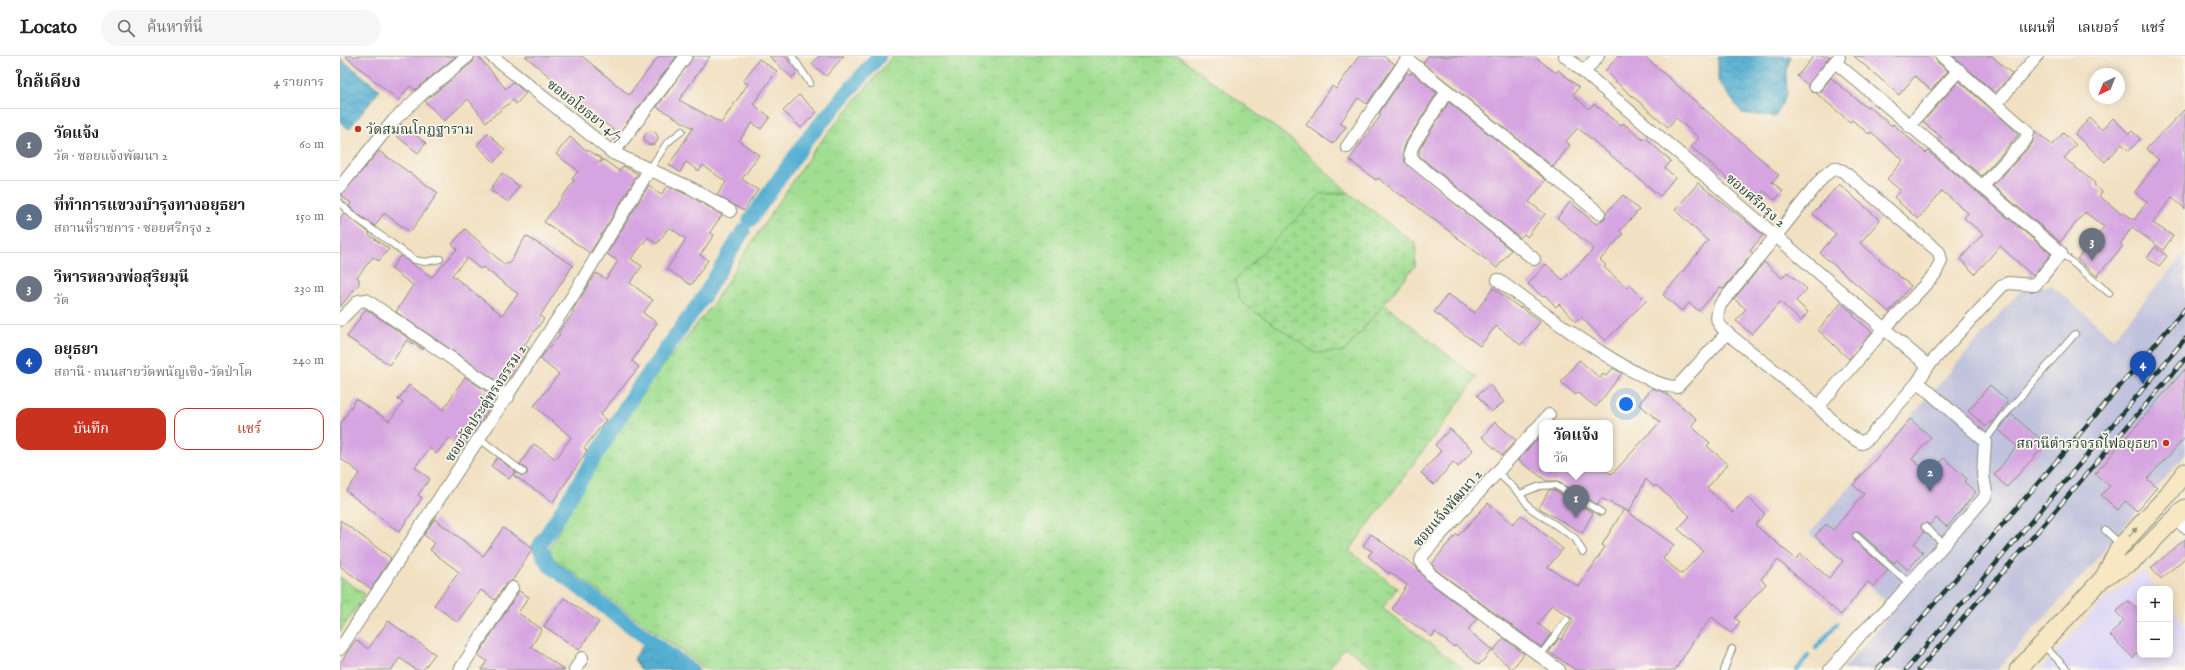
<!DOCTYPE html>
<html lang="th">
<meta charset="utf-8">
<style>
:root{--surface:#fff;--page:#f6f6f6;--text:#202124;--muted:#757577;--line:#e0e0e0;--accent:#c8321e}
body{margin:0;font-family:"IM FELL English","Noto Serif Thai",serif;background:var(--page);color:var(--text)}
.controls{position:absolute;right:12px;bottom:12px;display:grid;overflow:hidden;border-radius:8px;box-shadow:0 2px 10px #0003}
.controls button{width:36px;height:36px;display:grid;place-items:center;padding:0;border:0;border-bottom:1px solid var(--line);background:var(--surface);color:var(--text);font:20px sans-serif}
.compass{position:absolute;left:1749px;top:12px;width:36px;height:36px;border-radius:50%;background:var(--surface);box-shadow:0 2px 10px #0003;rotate:223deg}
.you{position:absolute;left:1286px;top:348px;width:14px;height:14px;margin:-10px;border:3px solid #fff;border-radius:50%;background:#1a73e8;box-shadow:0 0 0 6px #1a73e833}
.badge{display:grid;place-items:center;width:26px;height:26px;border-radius:50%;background:var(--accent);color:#fff;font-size:13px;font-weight:700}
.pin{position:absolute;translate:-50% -33px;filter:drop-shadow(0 1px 2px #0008)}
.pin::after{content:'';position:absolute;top:21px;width:14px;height:12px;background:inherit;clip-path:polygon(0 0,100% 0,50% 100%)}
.popup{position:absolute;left:1199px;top:364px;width:74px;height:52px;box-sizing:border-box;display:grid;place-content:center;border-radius:8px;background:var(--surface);filter:drop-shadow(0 1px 3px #0005);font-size:13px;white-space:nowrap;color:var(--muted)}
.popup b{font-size:15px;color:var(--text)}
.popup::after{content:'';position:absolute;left:50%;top:100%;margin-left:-8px;border:8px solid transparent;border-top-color:var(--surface)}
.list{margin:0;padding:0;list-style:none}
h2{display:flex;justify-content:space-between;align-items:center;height:52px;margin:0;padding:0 16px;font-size:17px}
h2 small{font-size:13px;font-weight:400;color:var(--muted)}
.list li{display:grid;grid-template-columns:26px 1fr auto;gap:12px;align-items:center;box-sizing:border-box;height:72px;padding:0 16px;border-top:1px solid var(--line)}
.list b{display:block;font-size:15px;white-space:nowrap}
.list p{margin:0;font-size:13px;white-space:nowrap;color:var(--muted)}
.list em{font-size:13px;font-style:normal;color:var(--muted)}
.actions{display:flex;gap:8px;padding:12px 16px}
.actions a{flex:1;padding:9px 0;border:1px solid var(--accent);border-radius:12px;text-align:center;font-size:14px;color:var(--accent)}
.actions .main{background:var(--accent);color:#fff}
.icon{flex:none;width:22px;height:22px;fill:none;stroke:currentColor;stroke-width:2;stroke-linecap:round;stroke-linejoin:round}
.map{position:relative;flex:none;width:1845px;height:614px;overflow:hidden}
header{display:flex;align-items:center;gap:24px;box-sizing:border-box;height:56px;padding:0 20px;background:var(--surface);border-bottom:1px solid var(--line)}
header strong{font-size:19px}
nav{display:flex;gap:22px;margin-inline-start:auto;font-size:14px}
.search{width:280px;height:36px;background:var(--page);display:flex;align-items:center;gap:10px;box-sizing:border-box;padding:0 14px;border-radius:22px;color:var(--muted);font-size:15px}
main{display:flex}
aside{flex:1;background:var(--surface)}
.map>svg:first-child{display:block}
</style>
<header>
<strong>Locato</strong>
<div class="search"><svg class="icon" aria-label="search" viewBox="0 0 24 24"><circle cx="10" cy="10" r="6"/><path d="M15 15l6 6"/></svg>ค้นหาที่นี่</div>
<nav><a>แผนที่</a><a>เลเยอร์</a><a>แชร์</a></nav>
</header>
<main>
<aside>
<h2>ใกล้เคียง<small>4 รายการ</small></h2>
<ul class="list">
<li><span class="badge" style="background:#6b7280">1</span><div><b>วัดแจ้ง</b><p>วัด · ซอยแจ้งพัฒนา 2</p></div><em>60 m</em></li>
<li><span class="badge" style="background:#5c6f8a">2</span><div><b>ที่ทำการแขวงบำรุงทางอยุธยา</b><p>สถานที่ราชการ · ซอยศรีกรุง 2</p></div><em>150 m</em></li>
<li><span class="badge" style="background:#6b7280">3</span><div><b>วิหารหลวงพ่อสุริยมุนี</b><p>วัด</p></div><em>230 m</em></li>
<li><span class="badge" style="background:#1a4fb4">4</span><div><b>อยุธยา</b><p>สถานี · ถนนสายวัดพนัญเชิง-วัดป่าโค</p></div><em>240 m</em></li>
</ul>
<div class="actions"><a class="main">บันทึก</a><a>แชร์</a></div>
</aside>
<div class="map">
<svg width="1845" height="614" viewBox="0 0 1845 614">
<defs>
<pattern id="grass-tufts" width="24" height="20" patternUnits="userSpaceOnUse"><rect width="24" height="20" fill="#a1de92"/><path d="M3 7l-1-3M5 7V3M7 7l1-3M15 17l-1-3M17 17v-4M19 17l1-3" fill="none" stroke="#8abf7e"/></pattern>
<pattern id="wetland-marsh" width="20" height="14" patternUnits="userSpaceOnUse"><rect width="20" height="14" fill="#a1de92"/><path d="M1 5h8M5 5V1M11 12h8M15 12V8" fill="none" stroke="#8abf7e"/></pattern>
<pattern id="water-waves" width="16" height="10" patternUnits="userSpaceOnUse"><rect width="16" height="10" fill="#54afd2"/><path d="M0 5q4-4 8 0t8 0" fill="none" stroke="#4590ab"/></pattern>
</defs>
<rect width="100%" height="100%" fill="#fbf7ec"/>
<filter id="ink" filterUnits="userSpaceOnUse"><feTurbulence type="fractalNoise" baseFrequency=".025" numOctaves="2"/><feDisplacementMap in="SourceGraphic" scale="8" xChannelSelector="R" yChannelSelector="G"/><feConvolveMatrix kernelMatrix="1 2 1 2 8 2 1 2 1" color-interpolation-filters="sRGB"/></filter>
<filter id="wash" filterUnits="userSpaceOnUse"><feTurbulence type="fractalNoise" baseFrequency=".012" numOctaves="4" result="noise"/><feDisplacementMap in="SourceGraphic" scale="16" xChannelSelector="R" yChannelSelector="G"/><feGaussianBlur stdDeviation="0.9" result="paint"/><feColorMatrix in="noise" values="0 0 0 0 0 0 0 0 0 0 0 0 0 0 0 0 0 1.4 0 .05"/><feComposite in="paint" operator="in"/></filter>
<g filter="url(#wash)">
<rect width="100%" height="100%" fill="#f1e0c1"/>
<polygon fill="#dbd6f7" points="1803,515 1817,533 1800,533 1800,599 1830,599 1830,550 1845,569 1845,614 1700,614 1763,545"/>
<polygon fill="#c1c2dd" points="1845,197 1845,399 1737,526 1657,614 1503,614 1555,553 1469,478 1679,236 1711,229 1773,282"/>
<g fill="url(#grass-tufts)" stroke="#608e63">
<polygon points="553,0 838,0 952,84 1009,137 981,138 896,224 1005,295 1044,248 1137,322 1009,495 1057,532 1042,552 1123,612 1121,614 1037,614 1005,591 987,614 367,614 213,502 209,494 237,439 298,342 373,248 406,195 476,91"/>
<polygon points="0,521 25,538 0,576"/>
</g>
<polygon fill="url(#wetland-marsh)" stroke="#608e63" points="1009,137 1076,188 1075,210 1005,295 975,297 900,245 895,224 981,138"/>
<g fill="url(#water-waves)" stroke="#3a7683">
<polygon points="1378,0 1451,0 1446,15 1447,38 1435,61 1402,57 1378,25"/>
<polygon points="0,2 40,34 9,73 0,66"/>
<polygon points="314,580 361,614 301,614 294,603 308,581"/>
</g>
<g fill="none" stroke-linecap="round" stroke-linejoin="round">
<g stroke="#54afd2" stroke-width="4.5">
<polyline points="1476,592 1497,568"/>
<polyline points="1457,614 1468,600"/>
</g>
<g stroke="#54afd2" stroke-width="15">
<polyline points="410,164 468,82 539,0"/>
<polyline points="350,614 209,509 199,491 294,338 364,240 403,175"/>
</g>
</g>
<g id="blocks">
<g fill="#d6a5e1" fill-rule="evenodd">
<polygon points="5,0 116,0 75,34 70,30 58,44"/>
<polygon points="135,0 138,0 166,33 173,26 186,37 176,48 173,44 146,66 128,43 104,65 85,45 133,6"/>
<polygon points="185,0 242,0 289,39 319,0 337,0 278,78"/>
<polygon points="353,0 370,0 339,44 381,67 408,28 403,25 419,3 437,15 413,48 430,61 421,73 412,67 399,85 419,99 402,123 418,134 404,155 377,139 386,126 363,109 359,115 346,106 340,116 329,109 353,72 317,51"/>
<polygon points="429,0 445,0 457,16 452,22"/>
<polygon points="479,0 504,0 486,20 472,8"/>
<polygon points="1019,0 1043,0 1055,8 1027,48 1018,42 1000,67 1006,71 993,88 966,69 992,30 996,33"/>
<polygon points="1088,0 1194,0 1216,17 1218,14 1239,31 1233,39 1249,53 1254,48 1281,70 1283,67 1303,84 1305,81 1313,89 1331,105 1325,112 1335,121 1320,140 1238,72 1226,85 1230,89 1213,111 1083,7"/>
<polygon points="1278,0 1304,0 1439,119 1432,126 1443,135 1435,144 1424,135 1415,146 1351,91 1359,82 1336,62 1328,71 1276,26 1265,15"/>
<polygon points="1474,0 1490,0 1468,29 1457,20"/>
<polygon points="1514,0 1595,0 1597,6 1608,15 1591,34 1575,20 1559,39"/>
<polygon points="1613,0 1652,0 1672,18 1655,37"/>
<polygon points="1067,16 1070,19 1072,16 1097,37 1066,86 1063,95 1065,106 1171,194 1157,212 1062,139 1061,140 1038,122 1036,124 1009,104 1041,59 1039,57"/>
<polygon points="1491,22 1527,52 1528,50 1552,70 1553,68 1586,97 1588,95 1711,198 1693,220 1660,190 1635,218 1620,203 1643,178 1624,162 1628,157 1602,135 1578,163 1562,149 1554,141 1560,134 1547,123 1563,104 1531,76 1529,78 1512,64 1510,66 1476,37 1481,35"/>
<polygon points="1619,25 1679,78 1642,120 1598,84 1601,81 1583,66"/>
<polygon points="459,39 477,56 461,72 443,55"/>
<polygon points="1109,46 1206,124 1189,146 1205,158 1187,181 1184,178 1180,182 1079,100 1080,92"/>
<polygon points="1845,53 1845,153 1832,141 1813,167 1833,180 1823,194 1792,171 1780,188 1783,190 1757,220 1737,203 1764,171 1745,156 1720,186 1653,130 1692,88 1695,75 1712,89 1723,77 1736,89 1724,102 1755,127 1754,129 1762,136 1759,140 1782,158 1783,156 1794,164 1807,146 1795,136 1819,104 1806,93"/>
<polygon points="1750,62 1762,74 1773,62 1789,78 1792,75 1800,83 1789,95 1782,88 1765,106 1735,78"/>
<polygon points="61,68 86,87 78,97 53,77"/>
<circle cx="311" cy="82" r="7"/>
<polygon points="148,77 165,94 154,106 137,89"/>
<polygon points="230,81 247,95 248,94 262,103 259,107 264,104 279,115 283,110 298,118 250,197 204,166 234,125 232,123 238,115 216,98"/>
<polygon points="39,95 98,137 70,176 44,157 35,170 15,156 9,150 11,147 1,140"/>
<polygon points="162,117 179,130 168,146 150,134"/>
<polygon points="1358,127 1423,179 1410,195 1413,197 1383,233 1380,231 1359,255 1349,247 1342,255 1323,239 1368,185 1335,154"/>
<polygon points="1499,128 1540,164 1520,187 1571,230 1549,256 1480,197 1496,178 1473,158"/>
<polygon points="309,129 321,139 328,130 350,140 382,159 370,176 374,179 360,199 368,204 351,229 327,213 346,183 329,171 317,188 308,181 291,203 302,210 290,227 313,244 303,257 317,267 292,305 299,311 260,359 266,364 244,392 247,395 213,446 173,419 175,416 182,420 187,418 187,414 180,408 194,388 216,403 231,381 194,350 219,318 200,303 220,278 218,277 234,256 232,255 256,217 266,223 278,205 267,198"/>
<polygon points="1283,139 1299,154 1280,175 1283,178 1260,204 1266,209 1264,211 1287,232 1290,229 1306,245 1265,285 1241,261 1236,266 1219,248 1216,251 1205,239 1203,241 1188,228 1206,208 1223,224 1254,193 1217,162 1230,146 1256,168 1265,162 1266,157"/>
<polygon points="4,157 30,177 29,179 49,193 39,205 33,201 17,221 19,223 19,228 0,251 0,162"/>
<path d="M 125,173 L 165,209 L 166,207 L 169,208 L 186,180 L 233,209 L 200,260 L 204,263 L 184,289 L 189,292 L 164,330 L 56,256 L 73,229 L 51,213 L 60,200 L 92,221 L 117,193 L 112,188 ZM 127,202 L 140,213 L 143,211 L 178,238 L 162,259 L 112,219 Z"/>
<polygon points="1815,191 1827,200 1819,210 1807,202"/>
<polygon points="1424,206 1442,222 1447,216 1467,233 1456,245 1468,256 1461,265 1440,246 1412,278 1396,265 1406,253 1394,243"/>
<polygon points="1153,232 1180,252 1181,251 1200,266 1181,289 1156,270 1140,290 1094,256 1108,238 1135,257"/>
<polygon points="1501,247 1514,258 1513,260 1532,276 1509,303 1478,274"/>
<polygon points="26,253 84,293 83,294 67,284 50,309 7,281"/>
<polygon points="1239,304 1260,322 1263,318 1266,320 1273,312 1282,317 1256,351 1238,337 1236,339 1221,326"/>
<polygon points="1845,313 1845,382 1807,423 1817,431 1797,455 1785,445 1778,454 1761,439 1770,430 1755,418"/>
<polygon points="125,321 156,342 123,392 109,382 96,398 90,392 75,411 90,423 78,439 82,442 59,476 6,435 20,417 0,402 0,369 16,343 49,365 63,347 58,344 69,329 103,354"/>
<polygon points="1150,329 1164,346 1151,356 1137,339"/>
<polygon points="1650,329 1668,345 1652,367 1650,366 1646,371 1628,355"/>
<polygon points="1312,332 1324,336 1357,363 1351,370 1370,387 1367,390 1388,408 1367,432 1393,457 1408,441 1425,458 1415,469 1456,503 1461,498 1489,522 1503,505 1475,480 1486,468 1493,474 1524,438 1513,429 1570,363 1591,381 1572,403 1589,418 1604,402 1627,423 1624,426 1636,436 1607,471 1596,462 1590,469 1586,467 1582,468 1581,472 1584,476 1574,488 1583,496 1568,514 1557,504 1554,507 1519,476 1513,477 1513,483 1548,514 1534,531 1528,526 1501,559 1438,504 1421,523 1426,528 1395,562 1400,566 1391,577 1372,561 1358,578 1335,614 1236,614 1209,596 1219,582 1221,584 1234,564 1212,549 1198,568 1211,578 1201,591 1096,514 1092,508 1105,491 1117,478 1118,480 1148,447 1173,468 1181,459 1223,493 1208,511 1239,531 1265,491 1262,489 1284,453 1334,489 1323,503 1342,518 1363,495 1338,473 1350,460 1316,429 1314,431 1306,423 1289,456 1261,442 1258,449 1217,425 1207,425 1178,404 1197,383 1202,387 1202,413 1261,413 1272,418 1320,366 1299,348"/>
<polygon points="1671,358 1706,388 1667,431 1654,419 1677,390 1659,374"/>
<polygon points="1155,366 1176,384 1162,399 1142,381"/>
<polygon points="1110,373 1133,394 1118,411 1113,406 1094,429 1081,417 1101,395 1095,389"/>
<polygon points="157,402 175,415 169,423 151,410"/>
<polygon points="1209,434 1214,434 1253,457 1242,477 1199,452"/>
<polygon points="95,463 143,500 163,472 193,492 172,525 166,528 155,544 141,534 117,566 94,549 119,516 90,494 95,487 84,479"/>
<polygon points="0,464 51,502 31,533 0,510"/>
<polygon points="1031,478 1076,511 1087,525 1137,562 1128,574 1152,594 1139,609 1115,589 1114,591 1095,576 1092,581 1052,553 1067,529 1050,516 1049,518 1028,500 1032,495 1023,490"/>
<polygon points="1845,483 1845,502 1821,523 1811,512"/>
<polygon points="179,535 189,541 178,557 202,573 191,591 225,614 141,614 147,605 138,599"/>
<polygon points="224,542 259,566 239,594 204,570"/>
<polygon points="1788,545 1800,556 1800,594 1793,602 1770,579 1784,564 1776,556"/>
<polygon points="48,565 95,598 83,614 76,614 60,602 51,614 0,614 0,607 16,584 28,593"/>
<polygon points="1164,582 1184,598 1172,613 1152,596"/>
</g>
</g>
</g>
<g filter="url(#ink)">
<use href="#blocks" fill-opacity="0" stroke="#888e7a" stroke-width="1"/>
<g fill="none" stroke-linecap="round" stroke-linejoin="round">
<defs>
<g id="lane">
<polyline points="452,0 470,27"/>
<polyline points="309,114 327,87 342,75"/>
<polyline points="0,147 12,159 75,204 85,206 100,203"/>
<polyline points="1721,197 1769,237"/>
<polyline points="140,383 183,416"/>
<polyline points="1645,385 1662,362 1735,278"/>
<polyline points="1157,416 1180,438"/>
<polyline points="1585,471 1604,488"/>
<polyline points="1765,474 1780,488"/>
<polyline points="1516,480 1570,528"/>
<polyline points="1243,496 1235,482 1190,452 1180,438 1200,430 1215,429 1261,456"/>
<polyline points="1703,589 1728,614"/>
<polyline points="1200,600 1227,564"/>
<polyline points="1384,614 1392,593"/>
</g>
<g id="street">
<polyline points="152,0 273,97 353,133 390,155"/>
<polyline points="1225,0 1588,310"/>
<polyline points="1602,0 1688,76 1686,83 1642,131"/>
<polyline points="1067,3 1259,157"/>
<polyline points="1244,16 1258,0"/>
<polyline points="1475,30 1499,1"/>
<polyline points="1107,35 1073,89 1070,97 1072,104 1194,203"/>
<polyline points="1656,48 1697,0"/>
<polyline points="1569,70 1619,14"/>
<polyline points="1007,91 1069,0"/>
<polyline points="273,97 346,0"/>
<polyline points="0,131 54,64 84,36 128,0"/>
<path d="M 1158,224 C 1192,248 1301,332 1337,331 L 1387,277"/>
<polyline points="0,264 19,245 26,244 168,341"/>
<path d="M 1478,351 L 1544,273 L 1595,218 L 1601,205 L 1599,196 L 1503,115 L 1494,112 L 1484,120 L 1380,249 C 1375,264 1376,266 1387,277 C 1415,300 1445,322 1473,346 C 1489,360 1502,378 1522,387 L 1530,381 L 1578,326 L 1588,310 L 1662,230 L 1668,227 L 1695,229 L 1721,197 L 1495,6"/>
<polyline points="1209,359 1094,486 1083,499 1081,505 1091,519 1219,614"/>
<polyline points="1835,463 1845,471"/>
<polyline points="0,593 234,238 309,114"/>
<polyline points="120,614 172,532"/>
<polyline points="235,614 242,602"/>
<polyline points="1490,614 1521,578 1555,545 1645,441 1646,436 1643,419 1645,385 1578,326"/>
</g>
<g id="secondary">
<polyline points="1764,521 1792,506 1845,452"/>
<polyline points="1678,614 1764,521 1778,493 1825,442 1845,416"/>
</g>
</defs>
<use href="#lane" stroke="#888e7a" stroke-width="8"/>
<use href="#street" stroke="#888e7a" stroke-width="14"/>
<use href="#secondary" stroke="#888e7a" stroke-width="19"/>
<use href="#lane" stroke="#fff" stroke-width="6"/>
<use href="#street" stroke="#fff" stroke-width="12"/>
<use href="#secondary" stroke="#f7e8c3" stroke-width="17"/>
<defs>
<g id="rail">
<polyline points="1537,614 1693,433 1845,253"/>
<polyline points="1566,614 1845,283"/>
<polyline points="1579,614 1845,303"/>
</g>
</defs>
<use href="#rail" stroke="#1f3d34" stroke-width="4.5"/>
<use href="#rail" stroke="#fbf7ec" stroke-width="3" stroke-dasharray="9" stroke-linecap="butt"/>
</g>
<defs><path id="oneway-solid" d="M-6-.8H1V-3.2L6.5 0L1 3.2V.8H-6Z"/></defs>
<use fill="#8b927c" href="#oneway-solid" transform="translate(1793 476) rotate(-47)"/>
</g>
<g fill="#c8321e" stroke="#fbf7ec" stroke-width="1.5">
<circle cx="18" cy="73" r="4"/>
<circle cx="1826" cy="387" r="4"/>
</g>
<g text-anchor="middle" stroke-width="3.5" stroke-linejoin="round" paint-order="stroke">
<g font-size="14" fill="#1f3d34" stroke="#fbf7ec">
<text transform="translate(245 54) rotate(38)" y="5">ซอยอโยธยา 4/7</text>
<text transform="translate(1416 144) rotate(41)" y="5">ซอยศรีกรุง 2</text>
<text transform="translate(145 347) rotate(-57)" y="5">ซอยวัดประดู่ทรงธรรม 2</text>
<text transform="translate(1107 452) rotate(-49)" y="5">ซอยแจ้งพัฒนา 2</text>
</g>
<g font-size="14" fill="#1f3d34" stroke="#fbf7ec" text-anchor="start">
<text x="26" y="78">วัดสมณโกฏฐาราม</text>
<text x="1818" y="392" text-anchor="end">สถานีตำรวจรถไฟอยุธยา</text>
</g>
</g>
</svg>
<div class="controls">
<button>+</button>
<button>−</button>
</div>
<svg class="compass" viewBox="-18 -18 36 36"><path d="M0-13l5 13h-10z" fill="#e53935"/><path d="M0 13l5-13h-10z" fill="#757577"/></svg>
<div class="you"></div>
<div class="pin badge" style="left:1236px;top:462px;background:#6b7280">1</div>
<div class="popup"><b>วัดแจ้ง</b>วัด</div>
<div class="pin badge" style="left:1590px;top:436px;background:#5c6f8a">2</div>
<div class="pin badge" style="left:1752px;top:205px;background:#6b7280">3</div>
<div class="pin badge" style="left:1803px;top:328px;background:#1a4fb4">4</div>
</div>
</main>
